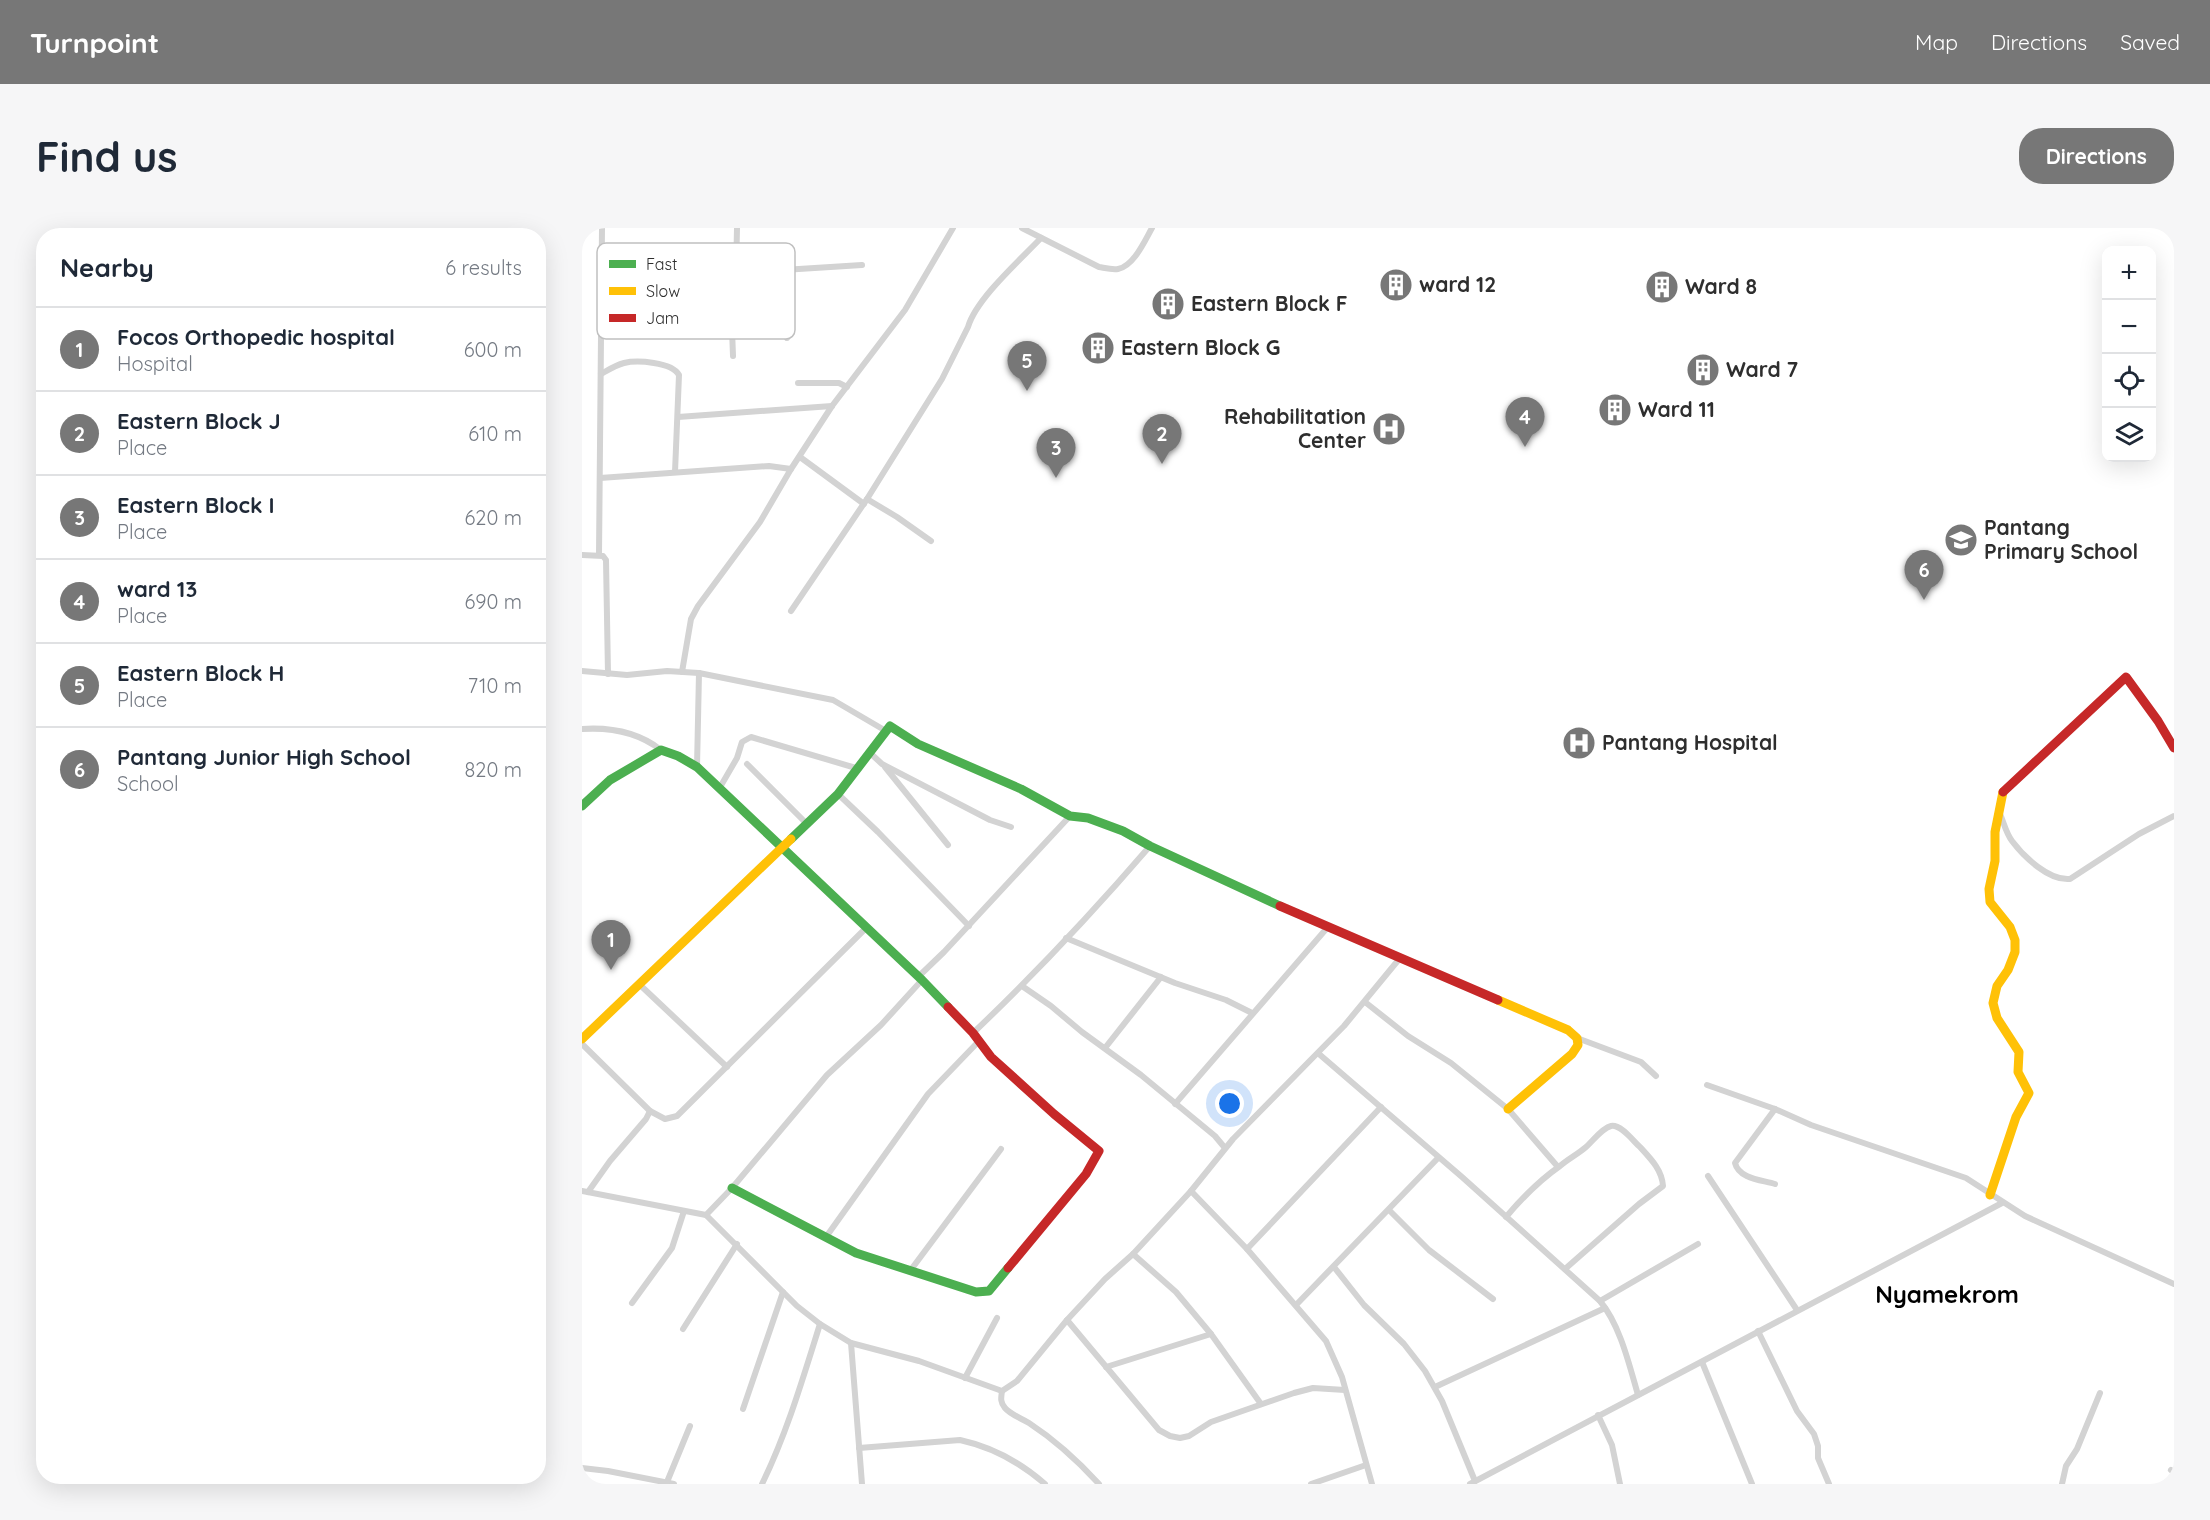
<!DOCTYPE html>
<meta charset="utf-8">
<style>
:root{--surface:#fff;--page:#f6f6f7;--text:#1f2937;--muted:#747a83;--line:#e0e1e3;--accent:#777}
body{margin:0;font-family:Quicksand,sans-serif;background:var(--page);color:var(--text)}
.controls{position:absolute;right:18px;top:18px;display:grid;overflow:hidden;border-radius:12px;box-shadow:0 6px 24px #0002}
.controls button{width:54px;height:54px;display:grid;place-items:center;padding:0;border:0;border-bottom:2px solid var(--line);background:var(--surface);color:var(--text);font:30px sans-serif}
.you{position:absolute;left:648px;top:876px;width:21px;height:21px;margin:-15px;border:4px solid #fff;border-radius:50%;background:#1a73e8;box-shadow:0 0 0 9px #1a73e833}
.badge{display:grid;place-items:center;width:39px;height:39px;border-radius:50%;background:var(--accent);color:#fff;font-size:20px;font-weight:700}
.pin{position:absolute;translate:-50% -50px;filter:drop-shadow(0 2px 3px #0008)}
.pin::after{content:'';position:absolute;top:32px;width:21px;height:18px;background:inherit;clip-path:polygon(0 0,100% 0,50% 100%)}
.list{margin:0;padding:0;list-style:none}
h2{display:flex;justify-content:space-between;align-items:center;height:78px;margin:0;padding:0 24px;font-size:26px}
h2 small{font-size:20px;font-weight:400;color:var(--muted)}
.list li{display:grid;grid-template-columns:39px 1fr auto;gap:18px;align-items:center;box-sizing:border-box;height:84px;padding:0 24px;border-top:2px solid var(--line)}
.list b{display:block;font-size:22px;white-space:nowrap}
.list p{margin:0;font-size:20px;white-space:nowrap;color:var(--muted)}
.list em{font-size:20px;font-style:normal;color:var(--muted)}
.icon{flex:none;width:33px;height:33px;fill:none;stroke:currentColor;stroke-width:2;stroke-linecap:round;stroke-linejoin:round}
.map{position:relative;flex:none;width:1592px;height:1256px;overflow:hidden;border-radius:24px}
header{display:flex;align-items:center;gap:36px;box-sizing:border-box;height:84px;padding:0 30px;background:var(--accent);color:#fff}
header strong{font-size:28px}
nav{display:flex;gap:33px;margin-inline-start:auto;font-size:21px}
.intro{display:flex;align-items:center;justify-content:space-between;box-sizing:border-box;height:144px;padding:0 36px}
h1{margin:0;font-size:42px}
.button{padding:15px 27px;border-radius:24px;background:var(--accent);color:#fff;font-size:21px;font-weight:700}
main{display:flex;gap:36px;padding:0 36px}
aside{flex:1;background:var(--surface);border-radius:24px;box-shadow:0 6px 24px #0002}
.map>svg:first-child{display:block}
</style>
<header>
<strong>Turnpoint</strong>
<nav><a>Map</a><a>Directions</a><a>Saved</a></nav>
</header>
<div class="intro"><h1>Find us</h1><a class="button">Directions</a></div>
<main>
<aside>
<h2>Nearby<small>6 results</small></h2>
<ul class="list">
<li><span class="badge">1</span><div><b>Focos Orthopedic hospital</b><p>Hospital</p></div><em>600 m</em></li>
<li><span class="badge">2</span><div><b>Eastern Block J</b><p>Place</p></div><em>610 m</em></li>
<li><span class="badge">3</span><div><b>Eastern Block I</b><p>Place</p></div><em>620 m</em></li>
<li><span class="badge">4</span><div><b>ward 13</b><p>Place</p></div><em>690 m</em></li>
<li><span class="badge">5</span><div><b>Eastern Block H</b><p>Place</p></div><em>710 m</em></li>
<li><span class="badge">6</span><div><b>Pantang Junior High School</b><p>School</p></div><em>820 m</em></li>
</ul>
</aside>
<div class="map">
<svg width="1592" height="1256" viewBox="0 0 1592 1256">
<rect width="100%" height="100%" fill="#fff"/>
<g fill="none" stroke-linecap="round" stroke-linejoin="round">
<g stroke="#d3d3d3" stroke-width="6">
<path d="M 440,0 L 517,39 C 523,40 530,42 536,41 C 552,38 563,12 570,0"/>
<polyline points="201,42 205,110"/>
<polyline points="148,48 151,128"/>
<polyline points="154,48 155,0"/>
<polyline points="20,55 154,48 201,42 280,37"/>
<path d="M 19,146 C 26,142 34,137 42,135 C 55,132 90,134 97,147 L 93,244"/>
<polyline points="216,155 257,155 265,159"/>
<polyline points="96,189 250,178"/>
<polyline points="218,229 282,276"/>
<polyline points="18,250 187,238 209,241"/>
<polyline points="285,271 315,289 349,313"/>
<polyline points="0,327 21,328 24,332 26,446"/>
<polyline points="17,327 20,0"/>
<path d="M 209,383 L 285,271 L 360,151 L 386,99 C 394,71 438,32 459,10"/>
<polyline points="0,443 45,447 85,443 117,445 251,472 304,503"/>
<polyline points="100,444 109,391 116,378 178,294 209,241 250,178 323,82 371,0"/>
<path d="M 0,501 C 30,499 56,504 79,522"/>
<polyline points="287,524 300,536 408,592 429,599"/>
<polyline points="165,536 225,596"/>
<polyline points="115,539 117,445"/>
<polyline points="303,539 366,617"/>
<polyline points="137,561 155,530 160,514 169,509 274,540"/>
<polyline points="256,566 296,604 387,698"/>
<path d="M 1418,586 C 1422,595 1424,605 1430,613 C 1442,629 1467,653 1488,651 L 1557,606 L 1592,588"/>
<polyline points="484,710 593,755 644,772 670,785"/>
<polyline points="336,749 362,724 488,588"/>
<polyline points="57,756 145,839"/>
<polyline points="440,758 469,778 500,804 559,847 633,908 643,920"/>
<polyline points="783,774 826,808 869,835 926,881 976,939"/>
<path d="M 391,805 C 453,746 512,683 568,618"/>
<polyline points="995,810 1059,834 1074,848"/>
<polyline points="0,816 68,883 83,891 95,888 284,700"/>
<polyline points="523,820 579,749"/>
<path d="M 737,826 L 880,949 L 1018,1073 C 1038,1097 1047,1136 1056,1167"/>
<polyline points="1125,857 1193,881 1229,897 1384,950 1443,988 1592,1056"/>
<polyline points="593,876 745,700"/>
<path d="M 1193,881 L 1153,935 C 1157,951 1180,952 1193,956"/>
<polyline points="1126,948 1215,1082"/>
<polyline points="0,963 124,987 215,1078 238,1096 269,1115 280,1256"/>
<polyline points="609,963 665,1021 744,1113 760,1149 790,1256"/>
<polyline points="6,964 28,933 64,891 68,883"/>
<polyline points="807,982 847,1022 911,1071"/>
<polyline points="124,987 150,960 245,847 299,797 340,752"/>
<path d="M 924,989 C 940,970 958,952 978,938 C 986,931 996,926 1004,919 C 1011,913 1020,900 1029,898 C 1039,896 1051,913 1058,919 C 1069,931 1080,942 1081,958 L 1057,976 L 983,1041"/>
<polyline points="244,1009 346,866 397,813"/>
<polyline points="665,1021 799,879"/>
<polyline points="551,1026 594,1064 629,1106 679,1176"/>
<polyline points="752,1039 782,1077 822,1116 843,1143 860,1173 893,1253"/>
<polyline points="328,1043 419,921"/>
<polyline points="1018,1073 1116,1016"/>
<polyline points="50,1075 90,1020 102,983"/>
<polyline points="714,1077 856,930"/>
<polyline points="485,1092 577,1202 588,1208 598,1210 607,1208 629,1194 712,1165 731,1160 763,1162"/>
<polyline points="101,1101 155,1016"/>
<polyline points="1176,1103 1215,1183 1232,1206 1236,1218 1236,1230 1247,1256"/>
<polyline points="269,1115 337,1133 420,1163 435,1153 485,1092 523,1051 551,1026 609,963 651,911 762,798 818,730"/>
<polyline points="1120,1134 1170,1256"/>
<polyline points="524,1139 629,1106"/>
<polyline points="383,1150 415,1090"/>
<polyline points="853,1159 1023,1080"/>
<path d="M 420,1163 C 419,1170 418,1174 423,1180 C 429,1187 439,1190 447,1195 C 473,1212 496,1233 517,1256"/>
<polyline points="161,1181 201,1064"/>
<polyline points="1016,1187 1030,1217 1038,1256"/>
<path d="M 277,1220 L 378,1212 C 410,1219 439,1235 463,1256"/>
<polyline points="0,1240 26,1243 92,1256"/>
<polyline points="1589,1242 1592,1244"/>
<polyline points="85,1254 108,1198"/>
<path d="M 180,1256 C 205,1205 221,1150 238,1096"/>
<polyline points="729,1256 784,1237"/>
<polyline points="888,1256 1420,975"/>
<polyline points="1480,1256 1484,1238 1495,1221 1518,1165"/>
</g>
<g stroke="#4caf50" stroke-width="9">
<polyline points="0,578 28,552 79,522 96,528 115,539 340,752 366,779"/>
<polyline points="209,611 256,566 308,498 336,516 439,561 488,588 506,590 541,603 568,618 698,678"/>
<polyline points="150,960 274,1025 394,1064 407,1063 426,1040"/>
</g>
<g stroke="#ffc107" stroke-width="9">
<polyline points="916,772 986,802 995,810 996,817 990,826 926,881"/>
<polyline points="0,811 209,611"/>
<polyline points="1408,967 1434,889 1447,865 1436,844 1437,824 1415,790 1411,775 1415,758 1426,742 1433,724 1433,712 1428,699 1408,674 1407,661 1413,633 1413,604 1421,564"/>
</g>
<g stroke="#c62828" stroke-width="9">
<polyline points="1421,564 1544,449 1576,493 1592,520"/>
<polyline points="698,678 916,772"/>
<polyline points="366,779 391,805 409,829 472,886 517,923 504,946 426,1040"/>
</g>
</g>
<defs>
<symbol id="building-disc" viewBox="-11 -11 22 22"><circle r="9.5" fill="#777" stroke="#fff"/><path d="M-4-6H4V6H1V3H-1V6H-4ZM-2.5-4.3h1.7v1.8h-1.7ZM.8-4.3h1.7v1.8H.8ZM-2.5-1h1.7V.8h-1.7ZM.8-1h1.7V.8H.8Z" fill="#fff"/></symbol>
<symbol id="hospital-disc" viewBox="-11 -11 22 22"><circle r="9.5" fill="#777" stroke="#fff"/><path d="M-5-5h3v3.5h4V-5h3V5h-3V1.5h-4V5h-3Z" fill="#fff"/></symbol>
<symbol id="school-disc" viewBox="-11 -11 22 22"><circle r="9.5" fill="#777" stroke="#fff"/><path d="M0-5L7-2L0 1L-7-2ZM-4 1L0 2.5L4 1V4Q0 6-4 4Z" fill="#fff"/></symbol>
</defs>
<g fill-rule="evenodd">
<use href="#building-disc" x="795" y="38" width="38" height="38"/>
<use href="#building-disc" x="1061" y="40" width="38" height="38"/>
<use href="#building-disc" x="567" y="57" width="38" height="38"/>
<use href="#building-disc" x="497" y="101" width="38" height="38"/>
<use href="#building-disc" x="1102" y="123" width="38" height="38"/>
<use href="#building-disc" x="1014" y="163" width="38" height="38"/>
<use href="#hospital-disc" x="788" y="182" width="38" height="38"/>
<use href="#school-disc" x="1360" y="293" width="38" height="38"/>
<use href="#hospital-disc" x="978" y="496" width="38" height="38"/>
</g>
<g text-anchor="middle" stroke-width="6" stroke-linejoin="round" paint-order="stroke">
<g font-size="21" font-weight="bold" fill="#2e2e2e" stroke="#fff" text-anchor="start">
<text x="837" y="64">ward 12</text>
<text x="1103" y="66">Ward 8</text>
<text x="609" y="83">Eastern Block F</text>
<text x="539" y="127">Eastern Block G</text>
<text x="1144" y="149">Ward 7</text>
<text x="1056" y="189">Ward 11</text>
<text x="784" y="196" text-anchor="end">Rehabilitation<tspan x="784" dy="24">Center</tspan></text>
<text x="1402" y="307">Pantang<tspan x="1402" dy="24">Primary School</tspan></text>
<text x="1020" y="522">Pantang Hospital</text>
</g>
<g font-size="24" font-weight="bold" fill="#000" stroke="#fff">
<text x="1365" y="1075">Nyamekrom</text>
</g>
</g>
<rect x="15" y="15" width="198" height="96" rx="9" fill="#fff" stroke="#c0c0c0" stroke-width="1.5"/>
<rect x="27" y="32" width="27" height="8" fill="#4caf50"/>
<rect x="27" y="59" width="27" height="8" fill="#ffc107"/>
<rect x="27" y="86" width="27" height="8" fill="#c62828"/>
<g font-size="16" fill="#2e2e2e">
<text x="64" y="42">Fast</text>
<text x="64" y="69">Slow</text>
<text x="64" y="96">Jam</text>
</g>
</svg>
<div class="controls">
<button>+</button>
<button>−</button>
<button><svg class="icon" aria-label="locate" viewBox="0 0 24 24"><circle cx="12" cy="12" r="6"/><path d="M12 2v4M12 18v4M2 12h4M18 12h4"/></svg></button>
<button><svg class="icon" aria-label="layers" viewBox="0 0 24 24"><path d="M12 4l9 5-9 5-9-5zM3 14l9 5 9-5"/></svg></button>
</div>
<div class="you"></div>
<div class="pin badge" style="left:29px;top:742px">1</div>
<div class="pin badge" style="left:580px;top:236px">2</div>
<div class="pin badge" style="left:474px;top:250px">3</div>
<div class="pin badge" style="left:943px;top:219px">4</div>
<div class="pin badge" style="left:445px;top:163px">5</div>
<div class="pin badge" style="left:1342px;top:372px">6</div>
</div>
</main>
